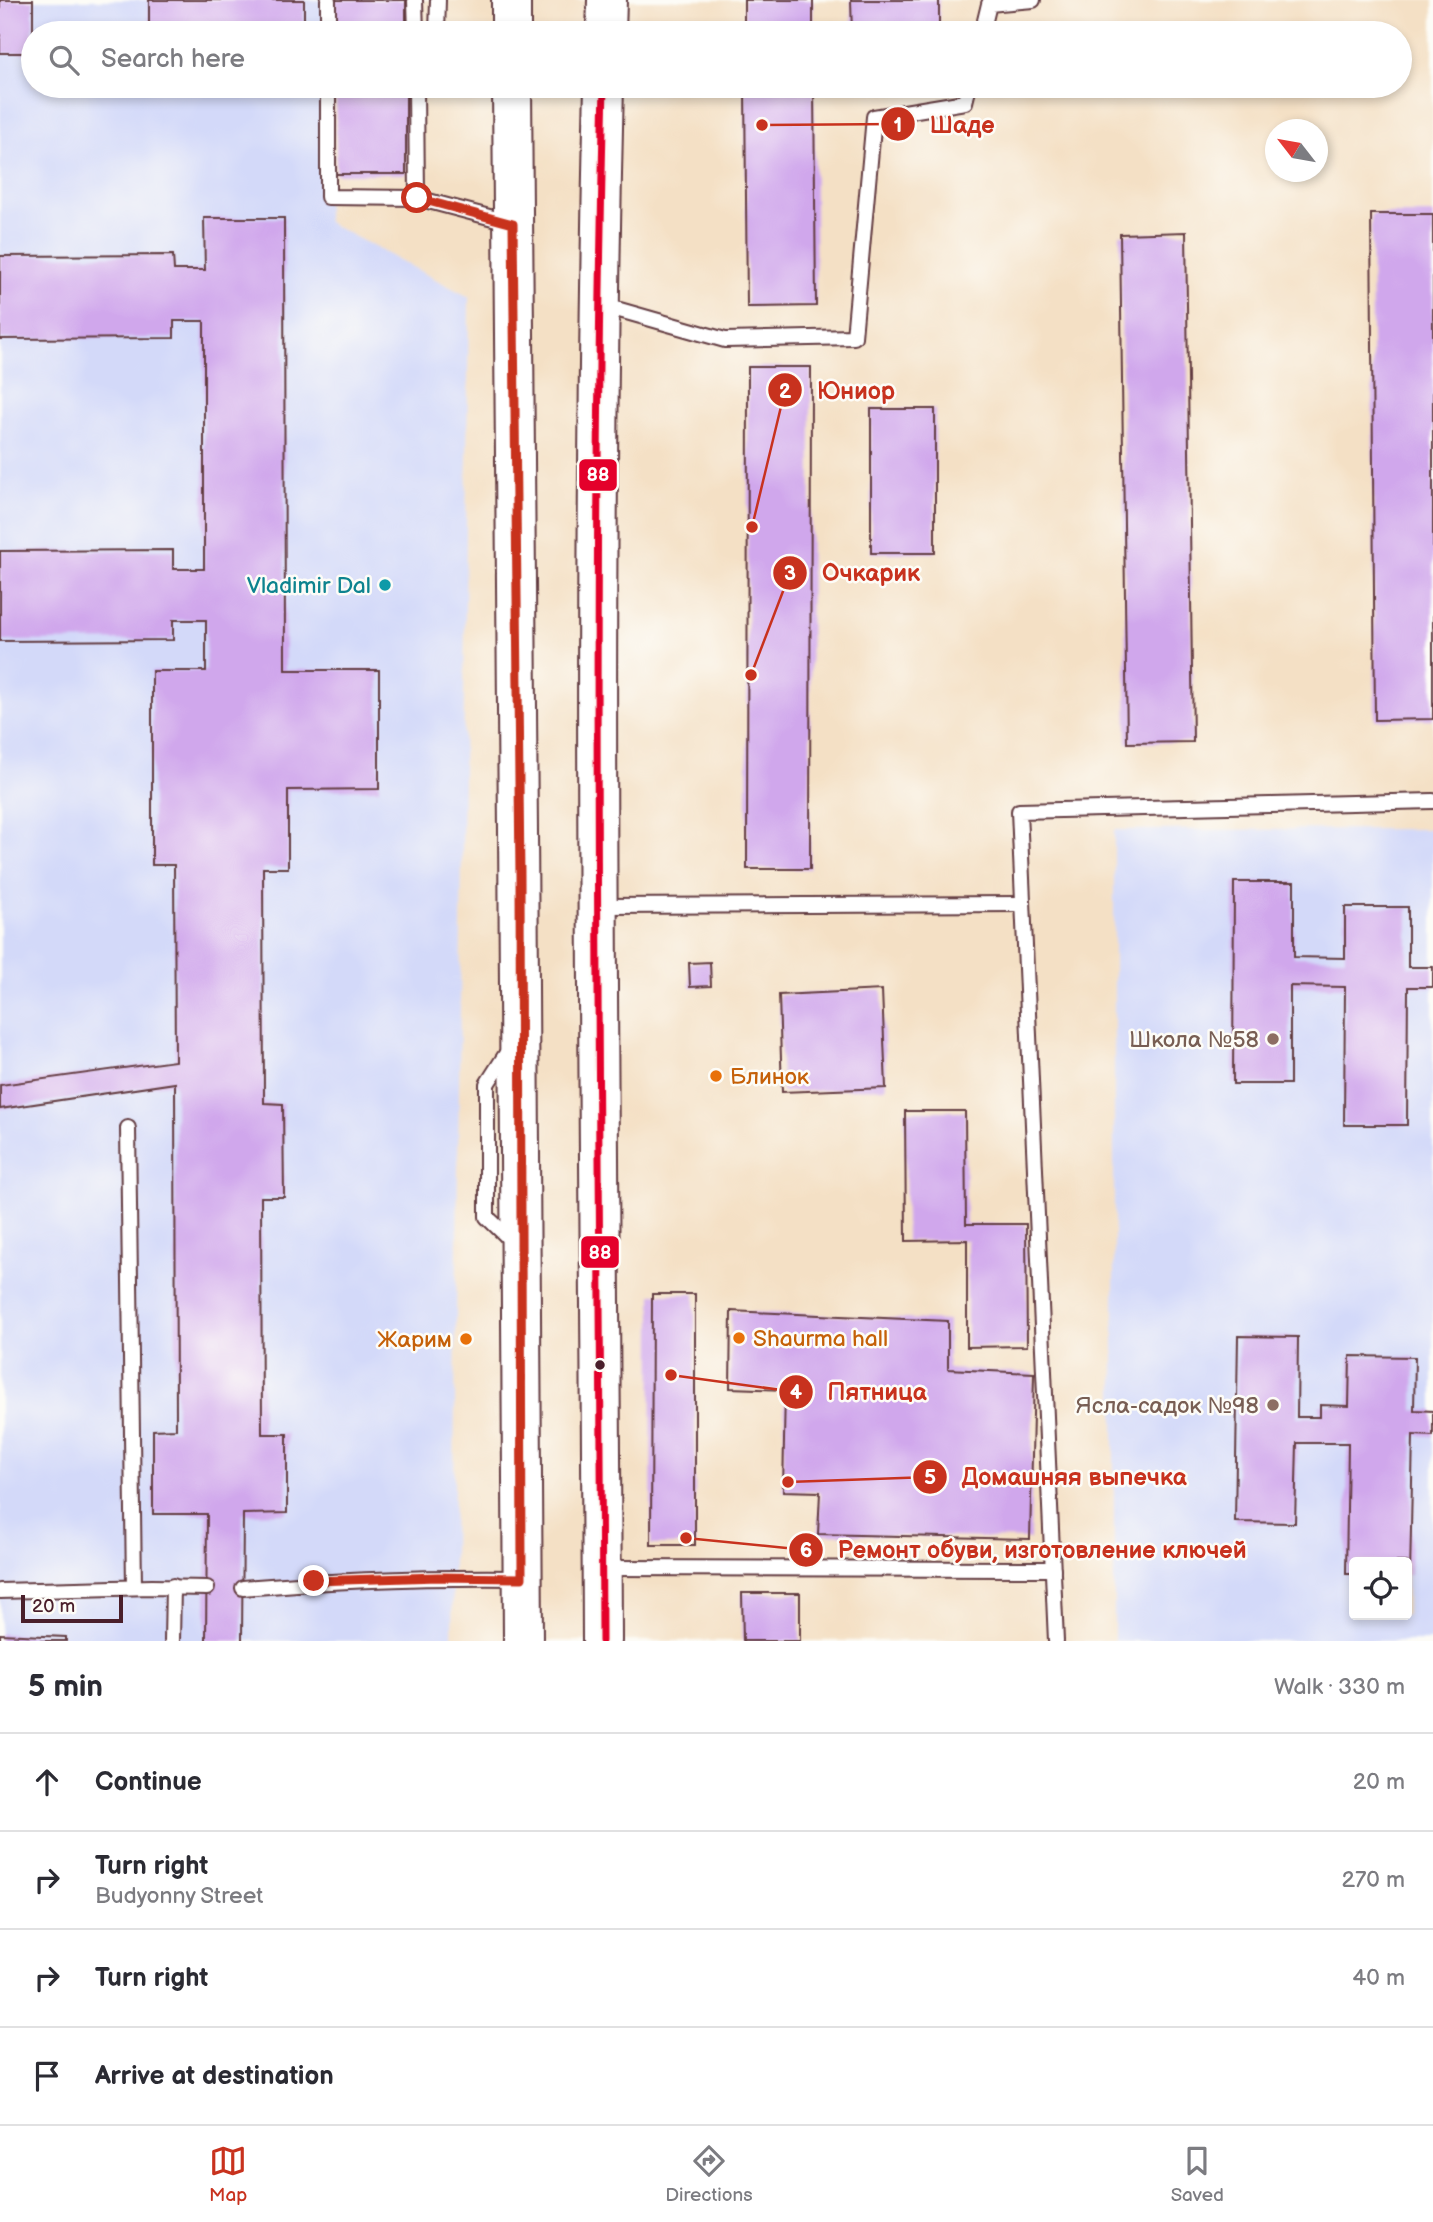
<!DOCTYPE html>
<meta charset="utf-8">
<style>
:root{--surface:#fff;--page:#f7f7f7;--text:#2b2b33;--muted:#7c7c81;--line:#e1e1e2;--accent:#c8321e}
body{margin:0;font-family:"Balsamiq Sans",sans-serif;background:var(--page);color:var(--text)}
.controls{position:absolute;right:21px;bottom:21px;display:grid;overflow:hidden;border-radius:7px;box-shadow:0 4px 10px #0003}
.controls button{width:63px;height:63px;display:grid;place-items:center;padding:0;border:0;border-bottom:2px solid var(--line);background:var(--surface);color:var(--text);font:35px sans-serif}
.compass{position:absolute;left:1265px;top:119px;width:63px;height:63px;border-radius:50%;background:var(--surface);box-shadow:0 4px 10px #0003;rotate:301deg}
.scale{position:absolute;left:21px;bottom:18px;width:102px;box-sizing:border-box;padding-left:7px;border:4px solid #4a1f2b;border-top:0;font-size:19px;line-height:24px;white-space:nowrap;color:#4a1f2b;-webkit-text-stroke:5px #fdfcf7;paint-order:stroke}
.stop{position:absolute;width:21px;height:21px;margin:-16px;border:5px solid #c8321e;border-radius:50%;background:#fff}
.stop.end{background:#c8321e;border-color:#fff;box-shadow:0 2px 7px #0008}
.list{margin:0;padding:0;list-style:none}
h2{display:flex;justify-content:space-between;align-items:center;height:91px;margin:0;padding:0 28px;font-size:30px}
h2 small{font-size:23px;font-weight:400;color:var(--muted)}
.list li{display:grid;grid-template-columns:46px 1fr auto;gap:21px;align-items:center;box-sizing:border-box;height:98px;padding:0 28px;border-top:2px solid var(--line)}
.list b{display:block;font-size:26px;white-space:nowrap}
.list p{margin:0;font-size:23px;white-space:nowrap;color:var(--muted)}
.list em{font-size:23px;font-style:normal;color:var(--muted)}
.icon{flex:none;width:38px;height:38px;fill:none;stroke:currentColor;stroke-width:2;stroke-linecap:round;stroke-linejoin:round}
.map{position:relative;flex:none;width:1433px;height:1641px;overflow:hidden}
.search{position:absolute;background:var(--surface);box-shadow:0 4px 10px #0003;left:21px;right:21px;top:21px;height:77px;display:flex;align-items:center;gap:18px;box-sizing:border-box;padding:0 24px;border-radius:38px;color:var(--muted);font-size:26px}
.sheet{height:483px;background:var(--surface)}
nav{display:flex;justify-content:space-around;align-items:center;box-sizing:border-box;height:98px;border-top:2px solid var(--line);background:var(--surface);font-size:19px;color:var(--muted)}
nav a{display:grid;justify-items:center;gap:4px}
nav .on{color:var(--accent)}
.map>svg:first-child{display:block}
</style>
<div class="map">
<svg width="1433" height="1641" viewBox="0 0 1433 1641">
<rect width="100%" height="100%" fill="#fdfcf7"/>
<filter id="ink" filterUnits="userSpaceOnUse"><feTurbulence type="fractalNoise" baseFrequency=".0143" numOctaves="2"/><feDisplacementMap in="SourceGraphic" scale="14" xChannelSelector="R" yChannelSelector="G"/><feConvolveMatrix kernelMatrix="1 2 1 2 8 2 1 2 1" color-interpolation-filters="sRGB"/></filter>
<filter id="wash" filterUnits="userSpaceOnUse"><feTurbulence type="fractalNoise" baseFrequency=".00686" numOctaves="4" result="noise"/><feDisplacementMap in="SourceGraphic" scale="28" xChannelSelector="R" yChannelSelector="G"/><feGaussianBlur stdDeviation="1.57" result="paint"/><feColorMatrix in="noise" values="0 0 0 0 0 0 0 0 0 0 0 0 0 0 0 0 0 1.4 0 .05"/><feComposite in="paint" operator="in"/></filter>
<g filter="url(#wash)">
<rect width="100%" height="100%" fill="#f4e0c5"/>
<g fill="#d3d9f9" fill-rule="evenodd">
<polygon points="0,0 329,0 329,33 33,33 33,86 328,86 327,222 469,297 452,1641 0,1641"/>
<path d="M 1433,829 L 1433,1641 L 1114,1641 L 1114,830 ZM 1354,1562 L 1407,1562 L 1407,1615 L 1354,1615 Z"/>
</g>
<g id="blocks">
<g fill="#d0a7ec">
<rect x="0" y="0" width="33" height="53"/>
<rect x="149" y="0" width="155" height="33"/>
<polygon points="335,0 406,0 406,33 336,33"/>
<rect x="744" y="0" width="69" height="33"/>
<polygon points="851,0 939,0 939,33 852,33"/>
<rect x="336" y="86" width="70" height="88"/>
<polygon points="745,86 814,86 816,306 747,307"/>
<polygon points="1371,214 1433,214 1433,719 1375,720"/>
<polygon points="204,218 284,218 285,670 379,670 379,789 288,790 288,868 263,868 264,1103 283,1104 284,1197 261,1197 262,1434 287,1434 287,1513 243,1514 242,1641 206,1641 207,1514 153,1514 153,1430 176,1429 175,1083 0,1109 0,1085 175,1061 174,865 152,865 152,671 206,671 206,620 173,620 173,640 0,641 0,551 173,550 173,569 204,569 204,321 174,321 174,338 0,339 0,256 173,255 174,270 205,270"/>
<polygon points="1186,232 1193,742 1127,743 1120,234"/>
<polygon points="748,367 811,367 810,869 747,869"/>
<rect x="871" y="409" width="64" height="144"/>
<polygon points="1234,882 1294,882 1294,957 1345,958 1345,907 1408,907 1408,967 1433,967 1433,987 1408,987 1407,1125 1344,1125 1345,987 1290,986 1290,1084 1233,1084"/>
<polygon points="710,962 711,986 690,987 689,963"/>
<polygon points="882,990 886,1088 782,1092 779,995"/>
<polygon points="905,1111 965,1111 966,1224 1026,1224 1027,1346 967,1347 967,1240 906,1241"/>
<polygon points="652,1294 695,1294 695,1545 651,1545"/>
<polygon points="731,1311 948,1321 948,1369 1034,1373 1030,1539 818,1534 820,1492 783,1491 785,1390 730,1388"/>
<polygon points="1238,1336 1298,1337 1297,1417 1320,1417 1320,1405 1349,1406 1350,1356 1415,1357 1414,1410 1433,1411 1433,1436 1413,1435 1410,1575 1407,1575 1407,1562 1354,1562 1354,1574 1346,1574 1348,1443 1297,1443 1295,1523 1235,1522"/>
<polygon points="742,1593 800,1593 800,1641 743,1641"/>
<polygon points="0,1634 66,1637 66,1641 0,1641"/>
</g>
</g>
</g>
<g filter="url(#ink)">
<use href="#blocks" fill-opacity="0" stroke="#643c42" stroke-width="2"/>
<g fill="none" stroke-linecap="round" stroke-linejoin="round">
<defs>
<g id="lane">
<polyline points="415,0 416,33"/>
<polyline points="328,33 328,0"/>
<polyline points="437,33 438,0"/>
<polyline points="982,33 989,4 1033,0"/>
<polyline points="328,86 328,197 417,198 512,223"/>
<polyline points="416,86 417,198"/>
<polyline points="602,305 725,340 854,337 874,117 965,102 969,86"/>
<polyline points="598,906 1023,904"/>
<polyline points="510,1048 487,1084 487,1217 515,1244"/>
<polyline points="128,1128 134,1587"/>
<polyline points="603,1568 1053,1569"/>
<path d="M 243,1588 C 336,1580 428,1577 521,1578"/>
<polyline points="0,1591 152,1587 207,1588"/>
<polyline points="172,1641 173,1586"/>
<polyline points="1056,1641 1019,811 1433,801"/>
</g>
<g id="secondary">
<polyline points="511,0 511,33"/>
<polyline points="606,33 607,0"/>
<path d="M 512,86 C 516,604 521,1123 523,1641"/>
<path d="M 602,1641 C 600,1123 591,604 604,86"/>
</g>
</defs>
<use href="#lane" stroke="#643c42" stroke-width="18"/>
<use href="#secondary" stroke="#643c42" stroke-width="42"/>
<use href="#lane" stroke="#fff" stroke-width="14"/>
<use href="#secondary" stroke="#fff" stroke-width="38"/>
<defs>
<path id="bus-1" d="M 602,1641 C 600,1123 591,604 604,86"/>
</defs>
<use href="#bus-1" stroke="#fdfcf7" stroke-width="12"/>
<use href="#bus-1" stroke="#e4002b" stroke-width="7"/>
</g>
</g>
<g fill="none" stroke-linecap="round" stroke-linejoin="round" filter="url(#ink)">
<polyline stroke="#c8321e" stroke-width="9" points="314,1581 438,1577 522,1578 520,875 513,224 417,198"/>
</g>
<circle fill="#0f9aa8" stroke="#fdfcf7" stroke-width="2.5" cx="385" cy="585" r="7"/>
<g fill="#8d6e63" stroke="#fdfcf7" stroke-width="2.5">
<circle cx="1273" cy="1039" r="7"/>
<circle cx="1273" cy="1405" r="7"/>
</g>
<g fill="#e8710a" stroke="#fdfcf7" stroke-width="2.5">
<circle cx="716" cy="1076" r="7"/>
<circle cx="739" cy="1338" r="7"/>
<circle cx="466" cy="1339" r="7"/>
</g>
<circle fill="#4a1f2b" stroke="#fdfcf7" stroke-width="2.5" cx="600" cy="1365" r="6"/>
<g text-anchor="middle" stroke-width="5" stroke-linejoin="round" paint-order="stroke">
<g font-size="23" fill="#0d838f" stroke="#fdfcf7" text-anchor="end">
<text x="371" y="593">Vladimir Dal</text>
</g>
<g font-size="23" fill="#785e54" stroke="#fdfcf7" text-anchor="end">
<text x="1259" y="1047">Школа №58</text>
<text x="1259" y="1413">Ясла-садок №98</text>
</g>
<g font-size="23" fill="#c56008" stroke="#fdfcf7" text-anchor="start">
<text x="730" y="1084">Блинок</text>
<text x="753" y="1346">Shaurma hall</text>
<text x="452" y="1347" text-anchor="end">Жарим</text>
</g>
</g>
<path fill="none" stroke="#c8321e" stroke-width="2.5" d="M762 125L898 124M752 527L785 390M751 675L790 573M671 1375L796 1392M788 1482L930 1477M686 1538L806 1550"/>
<g fill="#c8321e" stroke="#fdfcf7" stroke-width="2.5">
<circle cx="762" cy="125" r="7"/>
<circle cx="752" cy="527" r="7"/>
<circle cx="751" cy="675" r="7"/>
<circle cx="671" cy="1375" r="7"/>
<circle cx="788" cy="1482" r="7"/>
<circle cx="686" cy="1538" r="7"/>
<circle cx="898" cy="124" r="18"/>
<circle cx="785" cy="390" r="18"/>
<circle cx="790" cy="573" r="18"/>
<circle cx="796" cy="1392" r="18"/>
<circle cx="930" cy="1477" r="18"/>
<circle cx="806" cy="1550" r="18"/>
</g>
<g font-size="21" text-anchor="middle" font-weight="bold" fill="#fff">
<text x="898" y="132">1</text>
<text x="785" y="398">2</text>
<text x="790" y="580">3</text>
<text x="796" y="1399">4</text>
<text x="930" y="1484">5</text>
<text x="806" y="1557">6</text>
</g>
<g font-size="24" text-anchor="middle" font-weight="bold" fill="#c8321e" stroke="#fdfcf7" stroke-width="5" stroke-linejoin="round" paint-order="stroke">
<text x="962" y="133">Шаде</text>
<text x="856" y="399">Юниор</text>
<text x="871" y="581">Очкарик</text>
<text x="877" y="1400">Пятница</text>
<text x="1074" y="1485">Домашняя выпечка</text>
<text x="1042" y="1558">Ремонт обуви, изготовление ключей</text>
</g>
<g stroke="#fdfcf7" stroke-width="2.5">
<rect x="578" y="458" width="40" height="34" rx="7" fill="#e4002b"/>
<rect x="580" y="1235" width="40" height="34" rx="7" fill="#e4002b"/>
</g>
<g font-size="19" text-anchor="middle" font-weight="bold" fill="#fff">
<text x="598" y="481">88</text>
<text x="600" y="1259">88</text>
</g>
</svg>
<div class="controls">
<button><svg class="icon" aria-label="locate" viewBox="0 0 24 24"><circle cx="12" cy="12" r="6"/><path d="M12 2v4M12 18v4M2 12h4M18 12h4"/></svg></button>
</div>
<svg class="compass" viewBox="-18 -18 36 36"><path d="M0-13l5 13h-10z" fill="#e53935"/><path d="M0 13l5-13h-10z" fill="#7c7c81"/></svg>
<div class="scale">20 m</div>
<div class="stop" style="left:417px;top:198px"></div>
<div class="stop end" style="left:314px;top:1581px"></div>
<div class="search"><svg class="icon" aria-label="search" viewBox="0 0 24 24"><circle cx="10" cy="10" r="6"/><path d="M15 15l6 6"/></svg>Search here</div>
</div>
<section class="sheet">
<h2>5 min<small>Walk · 330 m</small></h2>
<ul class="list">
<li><svg class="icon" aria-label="ahead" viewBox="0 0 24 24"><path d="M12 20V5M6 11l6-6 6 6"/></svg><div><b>Continue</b></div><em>20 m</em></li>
<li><svg class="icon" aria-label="right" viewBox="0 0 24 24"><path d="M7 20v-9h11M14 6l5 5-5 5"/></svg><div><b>Turn right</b><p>Budyonny Street</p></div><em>270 m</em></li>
<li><svg class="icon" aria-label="right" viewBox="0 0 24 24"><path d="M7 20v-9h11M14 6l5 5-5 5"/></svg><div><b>Turn right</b></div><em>40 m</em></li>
<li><svg class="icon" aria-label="arrive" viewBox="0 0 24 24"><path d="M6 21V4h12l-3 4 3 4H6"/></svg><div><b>Arrive at destination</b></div></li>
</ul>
</section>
<nav>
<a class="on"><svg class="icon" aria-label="map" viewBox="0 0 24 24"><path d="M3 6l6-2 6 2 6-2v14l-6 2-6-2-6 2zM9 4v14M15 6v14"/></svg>Map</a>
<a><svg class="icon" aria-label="directions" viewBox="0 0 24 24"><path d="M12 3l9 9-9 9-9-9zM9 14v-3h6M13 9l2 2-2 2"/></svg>Directions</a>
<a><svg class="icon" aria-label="saved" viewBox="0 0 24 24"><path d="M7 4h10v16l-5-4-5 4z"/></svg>Saved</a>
</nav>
